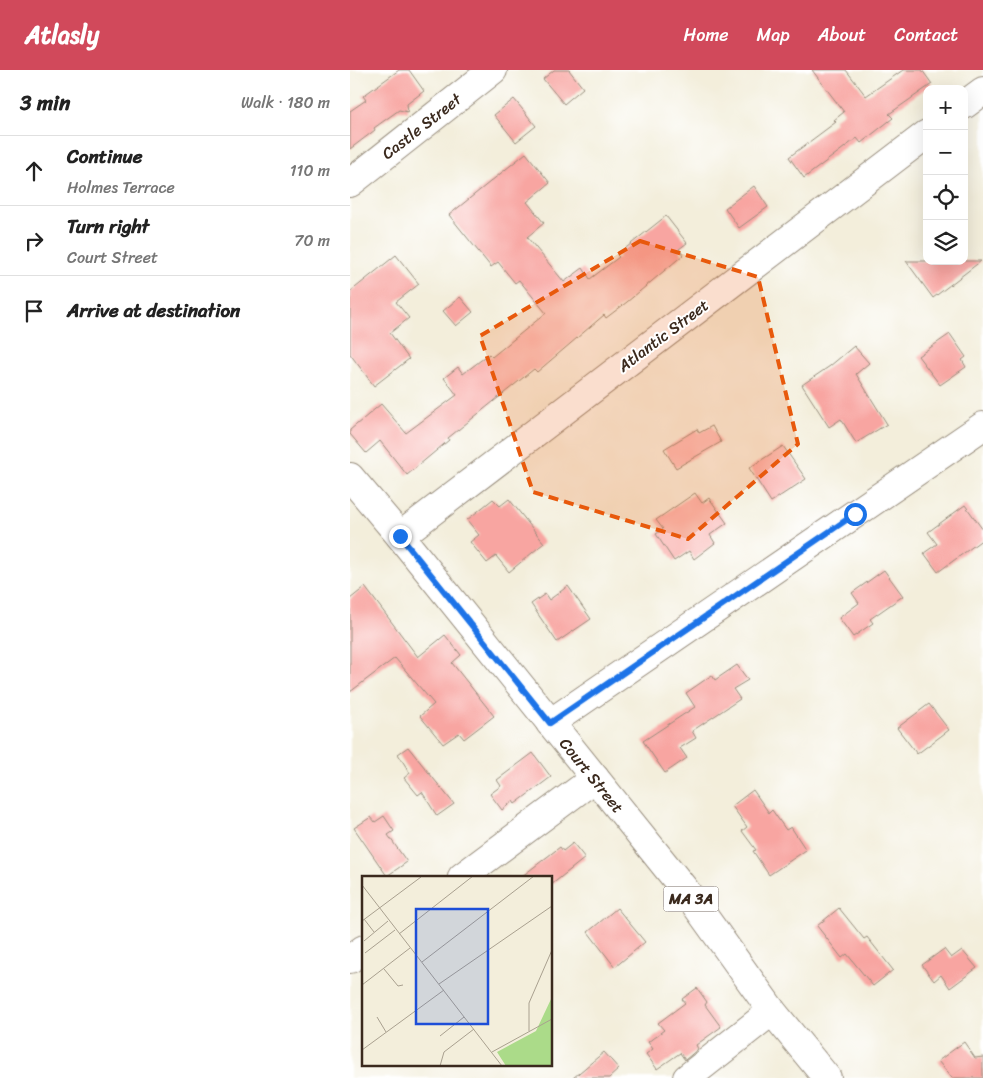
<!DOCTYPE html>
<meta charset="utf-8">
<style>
:root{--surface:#fff;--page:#f2f2f2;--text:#222;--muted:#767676;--line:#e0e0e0;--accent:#d1495b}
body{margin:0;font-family:Sriracha,sans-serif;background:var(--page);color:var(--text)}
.controls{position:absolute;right:15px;top:15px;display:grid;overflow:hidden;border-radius:10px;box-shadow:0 5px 20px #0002}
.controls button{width:45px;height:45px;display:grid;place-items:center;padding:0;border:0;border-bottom:1px solid var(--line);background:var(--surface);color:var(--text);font:25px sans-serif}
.stop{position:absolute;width:15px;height:15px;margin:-11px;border:4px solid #1a73e8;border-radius:50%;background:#fff}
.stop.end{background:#1a73e8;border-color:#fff;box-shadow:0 1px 5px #0008}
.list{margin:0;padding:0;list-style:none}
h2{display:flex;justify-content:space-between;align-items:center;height:65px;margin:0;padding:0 20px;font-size:21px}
h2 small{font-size:16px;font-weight:400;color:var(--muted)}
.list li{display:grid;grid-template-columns:32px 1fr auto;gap:15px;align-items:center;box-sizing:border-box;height:70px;padding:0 20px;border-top:1px solid var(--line)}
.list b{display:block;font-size:19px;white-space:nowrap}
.list p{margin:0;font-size:16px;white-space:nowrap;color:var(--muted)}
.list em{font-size:16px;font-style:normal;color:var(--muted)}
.icon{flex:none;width:28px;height:28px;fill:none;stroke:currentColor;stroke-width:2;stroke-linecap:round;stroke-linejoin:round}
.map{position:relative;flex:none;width:633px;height:1008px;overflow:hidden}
header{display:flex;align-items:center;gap:30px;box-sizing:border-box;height:70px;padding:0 25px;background:var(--accent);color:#fff}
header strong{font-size:24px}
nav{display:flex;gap:28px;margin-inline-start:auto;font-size:18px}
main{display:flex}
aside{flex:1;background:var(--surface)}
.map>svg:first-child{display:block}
</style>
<header>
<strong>Atlasly</strong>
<nav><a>Home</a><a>Map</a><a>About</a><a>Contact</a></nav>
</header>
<main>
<aside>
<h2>3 min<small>Walk · 180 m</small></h2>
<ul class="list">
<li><svg class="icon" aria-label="ahead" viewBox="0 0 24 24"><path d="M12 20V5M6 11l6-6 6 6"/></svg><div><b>Continue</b><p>Holmes Terrace</p></div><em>110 m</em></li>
<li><svg class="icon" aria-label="right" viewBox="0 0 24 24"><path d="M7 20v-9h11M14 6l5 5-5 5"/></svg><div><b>Turn right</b><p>Court Street</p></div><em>70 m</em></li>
<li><svg class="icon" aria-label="arrive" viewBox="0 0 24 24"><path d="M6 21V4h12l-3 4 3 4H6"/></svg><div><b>Arrive at destination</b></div></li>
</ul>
</aside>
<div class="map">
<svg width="633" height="1008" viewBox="0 0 633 1008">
<rect width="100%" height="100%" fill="#fff"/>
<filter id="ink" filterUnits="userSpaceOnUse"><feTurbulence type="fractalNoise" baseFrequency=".02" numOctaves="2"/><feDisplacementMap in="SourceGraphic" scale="10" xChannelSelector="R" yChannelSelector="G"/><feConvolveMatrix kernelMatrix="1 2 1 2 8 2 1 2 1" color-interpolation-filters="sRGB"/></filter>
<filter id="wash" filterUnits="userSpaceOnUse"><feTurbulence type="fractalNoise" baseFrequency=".0096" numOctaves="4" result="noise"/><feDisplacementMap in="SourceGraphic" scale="20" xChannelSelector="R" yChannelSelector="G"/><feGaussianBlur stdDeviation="1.12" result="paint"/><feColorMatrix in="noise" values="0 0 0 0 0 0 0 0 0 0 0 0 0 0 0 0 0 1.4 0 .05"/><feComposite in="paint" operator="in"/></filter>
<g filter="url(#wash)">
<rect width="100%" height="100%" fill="#f3eedb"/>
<g id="blocks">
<g fill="#f8a5a1">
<polygon points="49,0 59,0 74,21 57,34 58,42 49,40 24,58 25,60 0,79 0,41 16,30 13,26"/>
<polygon points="204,0 219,0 233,18 214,34 193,9"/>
<polygon points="462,0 496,0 516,26 553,0 572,0 582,14 539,44 543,48 511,73 507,68 454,108 439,87 486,52 484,50 494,42"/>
<polygon points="164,29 186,56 166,72 144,45"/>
<polygon points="176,83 200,113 177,132 194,153 177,167 214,212 233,198 240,209 269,187 267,185 316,146 337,173 329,179 333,185 277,232 256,248 254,245 187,302 184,299 98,368 99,370 57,405 30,371 16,383 0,364 0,360 31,334 56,363 107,325 94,308 108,297 113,304 139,284 142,287 196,243 169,210 165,213 148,192 141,197 99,145"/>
<polygon points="404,116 418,137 389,158 375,138"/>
<polygon points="46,185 69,214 46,232 59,248 40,263 59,289 24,316 0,284 0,222"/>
<polygon points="556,191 631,191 583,228"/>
<polygon points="110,227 123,242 106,256 93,241"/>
<polygon points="600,264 616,287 612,290 616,297 590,315 568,286"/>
<polygon points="504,276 519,293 506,304 537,354 506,373 491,349 479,357 452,315 480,296"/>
<polygon points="362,356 371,372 326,398 314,379 347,359 349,363"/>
<polygon points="433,376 456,409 421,432 399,398"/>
<polygon points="345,423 352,433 359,428 377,453 360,465 365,473 344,489 339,481 324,491 306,464 313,459 306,450"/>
<polygon points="143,429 150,436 159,429 194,473 159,502 146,486 137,493 120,472 129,465 117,450"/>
<polygon points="615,435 633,460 633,469 588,502 574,483 587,474 578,462"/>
<polygon points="534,500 553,526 520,549 523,553 503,567 489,548 509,533 502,523"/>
<polygon points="218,516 241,549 207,572 181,534 195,524 199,530"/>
<polygon points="15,517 68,587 95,565 111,585 102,593 144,646 114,669 109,663 93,674 70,646 84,634 45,588 0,622 0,529"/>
<polygon points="387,595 398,610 383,619 390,629 342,661 346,668 330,678 337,688 315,703 293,671 345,637 336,623 362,605 365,610"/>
<polygon points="579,634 599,660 567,684 547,658"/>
<polygon points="58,677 104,734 87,746 72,722 68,725 54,708 60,703 48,684"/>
<polygon points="183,683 201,707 165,734 163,731 152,740 140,724 151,716 147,710"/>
<polygon points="403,720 419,743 422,740 436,760 441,757 456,780 419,805 403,781 406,780 392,761 397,757 382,736"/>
<polygon points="34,746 44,761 38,765 57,792 37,806 4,758 21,747 25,752"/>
<polygon points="223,773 235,788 201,815 201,807 171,807 210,777 213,781"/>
<polygon points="267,838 295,872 265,897 238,862"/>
<polygon points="489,838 514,869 517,867 543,900 523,916 497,884 492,888 467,856"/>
<polygon points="594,879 601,888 612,880 627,898 600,918 591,905 584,911 572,895"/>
<polygon points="347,918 357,932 355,935 371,957 346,975 348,979 335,990 330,983 307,999 296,984 303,979 298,972 314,960 308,953 335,933 332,929"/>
<polygon points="614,972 625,988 633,987 633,1008 602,1008 588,991"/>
<polygon points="254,982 269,999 259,1008 223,1008"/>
</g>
</g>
</g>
<g filter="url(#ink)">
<use href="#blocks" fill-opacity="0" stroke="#978c7c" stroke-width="1"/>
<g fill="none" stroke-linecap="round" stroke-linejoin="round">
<defs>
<g id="minor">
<polyline points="614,35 633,21"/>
<polyline points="0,113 143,0"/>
<polyline points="50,466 577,64"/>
<polyline points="200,653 633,356"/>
<polyline points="112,807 245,708"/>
<polyline points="0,889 14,879"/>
<polyline points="337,1008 422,941"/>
</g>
<polyline id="major" points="0,407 50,466 335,820 422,941 477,1008"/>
</defs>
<use href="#minor" stroke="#978c7c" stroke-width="30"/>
<use href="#major" stroke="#978c7c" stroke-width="30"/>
<use href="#minor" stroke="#fff" stroke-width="28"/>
<use href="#major" stroke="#fff" stroke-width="28"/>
</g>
</g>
<g fill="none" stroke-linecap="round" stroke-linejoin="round" filter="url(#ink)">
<polyline stroke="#1a73e8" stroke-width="6" points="50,466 200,653 505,444"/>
</g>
<path fill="#e8590c" fill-opacity="0.2" stroke="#e8590c" stroke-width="4" stroke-dasharray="10 6" stroke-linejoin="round" d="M 290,171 L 408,207 L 448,374 L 338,469 L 183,422 L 130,266 Z"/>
<g text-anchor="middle" stroke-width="4" stroke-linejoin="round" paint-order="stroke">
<rect fill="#fff" stroke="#766a62" stroke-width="1" x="313.5" y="816.5" width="55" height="25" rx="4"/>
<g font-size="15" font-weight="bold" fill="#3b2a1e">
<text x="341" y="834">MA 3A</text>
</g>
<g font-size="16" fill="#3b2a1e" stroke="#fff">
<text transform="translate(71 56) rotate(-38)" y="6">Castle Street</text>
<text transform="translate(313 265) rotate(-37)" y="6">Atlantic Street</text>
<text transform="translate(242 705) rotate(51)" y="6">Court Street</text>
</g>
</g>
<g transform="translate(12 806)">
<rect width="190" height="190" fill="#f3eedb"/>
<path d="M 190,121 L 190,190 L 144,190 L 135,176 L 174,155 Z" fill="#abdb89"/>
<path fill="none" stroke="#a9a08f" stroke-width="1" d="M 0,9 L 140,190M 2,43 L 12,56M 0,45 L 59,1M 37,58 L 111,0M 2,65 L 26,45M 3,77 L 33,54M 60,86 L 172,0M 22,93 L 36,110 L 41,109M 77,108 L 190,30M 0,109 L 48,72M 15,141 L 24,156M 167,155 L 167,127 L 190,74M 78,160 L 102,141M 0,174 L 82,114M 130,176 L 190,143M 78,190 L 82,176 L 112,153"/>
<path fill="#1d4ed8" fill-opacity="0.15" stroke="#1d4ed8" stroke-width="2.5" d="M 54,33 L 126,33 L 126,148 L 54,148 Z"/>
<rect width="190" height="190" fill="none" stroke="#3b2a1e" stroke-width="2.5"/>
</g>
</svg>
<div class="controls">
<button>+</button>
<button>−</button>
<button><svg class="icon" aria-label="locate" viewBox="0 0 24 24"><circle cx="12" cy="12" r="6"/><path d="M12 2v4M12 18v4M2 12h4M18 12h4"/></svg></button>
<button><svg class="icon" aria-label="layers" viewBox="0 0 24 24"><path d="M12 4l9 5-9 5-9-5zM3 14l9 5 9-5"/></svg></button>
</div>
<div class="stop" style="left:505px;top:444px"></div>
<div class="stop end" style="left:50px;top:466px"></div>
</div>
</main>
